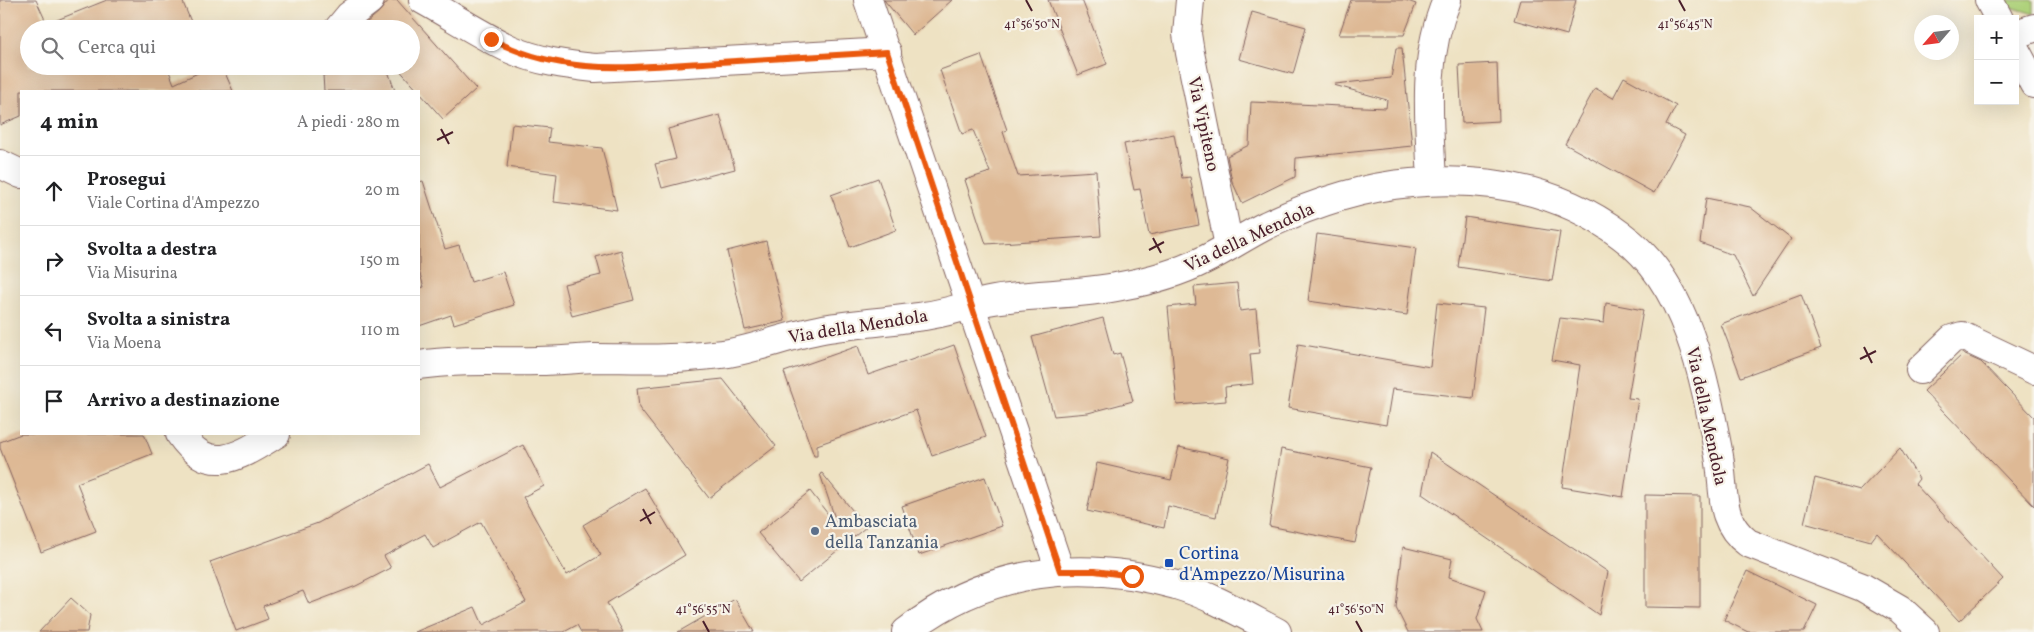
<!DOCTYPE html>
<html lang="it">
<meta charset="utf-8">
<style>
:root{--surface:#fff;--page:#f6f6f6;--text:#202124;--muted:#757577;--line:#e0e0e0}
body{margin:0;font-family:Vollkorn,serif;background:var(--page);color:var(--text)}
.controls{position:absolute;right:15px;top:15px;display:grid;overflow:hidden;border-radius:0px;box-shadow:0 5px 20px #0002}
.controls button{width:45px;height:45px;display:grid;place-items:center;padding:0;border:0;border-bottom:1px solid var(--line);background:var(--surface);color:var(--text);font:25px sans-serif}
.compass{position:absolute;left:1914px;top:15px;width:45px;height:45px;border-radius:50%;background:var(--surface);box-shadow:0 5px 20px #0002;rotate:242deg}
.stop{position:absolute;width:15px;height:15px;margin:-11px;border:4px solid #ea580c;border-radius:50%;background:#fff}
.stop.end{background:#ea580c;border-color:#fff;box-shadow:0 1px 5px #0008}
.list{margin:0;padding:0;list-style:none}
h2{display:flex;justify-content:space-between;align-items:center;height:65px;margin:0;padding:0 20px;font-size:21px}
h2 small{font-size:16px;font-weight:400;color:var(--muted)}
.list li{display:grid;grid-template-columns:32px 1fr auto;gap:15px;align-items:center;box-sizing:border-box;height:70px;padding:0 20px;border-top:1px solid var(--line)}
.list b{display:block;font-size:19px;white-space:nowrap}
.list p{margin:0;font-size:16px;white-space:nowrap;color:var(--muted)}
.list em{font-size:16px;font-style:normal;color:var(--muted)}
.icon{flex:none;width:28px;height:28px;fill:none;stroke:currentColor;stroke-width:2;stroke-linecap:round;stroke-linejoin:round}
.map{position:relative;flex:none;width:2034px;height:632px;overflow:hidden}
.search{position:absolute;background:var(--surface);box-shadow:0 5px 20px #0002;left:20px;top:20px;width:400px;height:55px;display:flex;align-items:center;gap:12px;box-sizing:border-box;padding:0 18px;border-radius:28px;color:var(--muted);font-size:19px}
.panel{position:absolute;background:var(--surface);box-shadow:0 5px 20px #0002;left:20px;top:90px;width:400px;height:345px;border-radius:0px}
.map>svg:first-child{display:block}
</style>
<div class="map">
<svg width="2034" height="632" viewBox="0 0 2034 632">
<rect width="100%" height="100%" fill="#f7f3e8"/>
<filter id="ink" filterUnits="userSpaceOnUse"><feTurbulence type="fractalNoise" baseFrequency=".02" numOctaves="2"/><feDisplacementMap in="SourceGraphic" scale="10" xChannelSelector="R" yChannelSelector="G"/><feConvolveMatrix kernelMatrix="1 2 1 2 8 2 1 2 1" color-interpolation-filters="sRGB"/></filter>
<filter id="wash" filterUnits="userSpaceOnUse"><feTurbulence type="fractalNoise" baseFrequency=".0096" numOctaves="4" result="noise"/><feDisplacementMap in="SourceGraphic" scale="20" xChannelSelector="R" yChannelSelector="G"/><feGaussianBlur stdDeviation="1.12" result="paint"/><feColorMatrix in="noise" values="0 0 0 0 0 0 0 0 0 0 0 0 0 0 0 0 0 1.4 0 .05"/><feComposite in="paint" operator="in"/></filter>
<g filter="url(#wash)">
<rect width="100%" height="100%" fill="#eee2c3"/>
<polygon fill="#afd27b" stroke="#7c7853" points="1994,0 2034,0 2034,14 1994,2"/>
<g id="blocks">
<g fill="#deb995">
<polygon points="0,0 36,0 47,24 107,0 182,0 194,29 29,29 29,66 167,66 174,84 213,66 222,66 233,91 21,91 21,116 0,125"/>
<polygon points="389,0 397,0 476,89 443,119 396,66 411,66 411,29 359,29 379,12"/>
<polygon points="884,0 952,0 913,35"/>
<polygon points="1048,0 1082,0 1107,64 1078,75"/>
<polygon points="1351,0 1405,0 1416,4 1404,35 1339,35"/>
<polygon points="1520,0 1576,0 1567,35 1514,20"/>
<polygon points="1252,12 1306,27 1293,74 1239,59"/>
<polygon points="1396,48 1402,48 1412,146 1296,158 1295,177 1242,203 1232,181 1227,156 1249,145 1251,102 1386,108 1387,100 1334,85 1335,84 1391,78"/>
<polygon points="981,55 1007,130 1003,132 1018,176 1096,171 1101,236 986,244 965,180 990,172 973,130 962,134 940,70"/>
<polygon points="1497,63 1499,121 1462,123 1459,65"/>
<polygon points="388,71 395,91 324,91 323,75"/>
<polygon points="1624,77 1676,106 1666,125 1685,135 1654,193 1565,144 1595,88 1613,98"/>
<polygon points="720,115 735,169 662,188 655,164 676,159 668,129"/>
<polygon points="512,124 550,128 548,142 602,148 617,210 554,202 557,174 507,167"/>
<polygon points="1174,134 1182,178 1190,177 1199,225 1149,235 1140,189 1134,190 1124,144"/>
<polygon points="878,178 896,230 850,247 831,195"/>
<polygon points="423,181 445,249 459,245 471,282 503,272 514,305 454,324 451,315 419,326 419,288 424,287 419,271 419,182"/>
<polygon points="1706,198 1750,207 1791,239 1753,296 1733,255 1700,243"/>
<polygon points="1465,217 1560,232 1552,281 1458,267"/>
<polygon points="1317,234 1416,248 1407,315 1308,301"/>
<polygon points="766,241 785,321 745,330 727,251"/>
<polygon points="621,250 634,300 572,316 564,284 601,275 596,257"/>
<polygon points="1237,283 1240,311 1256,309 1260,353 1250,354 1253,384 1225,387 1226,401 1177,405 1168,307 1196,304 1194,287"/>
<polygon points="1801,294 1821,348 1741,377 1721,324"/>
<polygon points="1437,303 1484,308 1473,398 1392,389 1386,425 1288,408 1298,344 1430,367"/>
<polygon points="1606,303 1643,310 1628,398 1638,399 1623,497 1562,487 1580,365 1552,360 1560,318 1604,323"/>
<polygon points="1103,318 1113,355 1120,353 1133,401 1088,413 1054,416 1032,337"/>
<polygon points="954,345 986,437 932,456 916,410 817,445 817,456 814,456 784,372 858,346 868,375"/>
<polygon points="1963,354 1981,362 2034,417 2034,506 1924,391"/>
<polygon points="723,379 776,446 709,498 639,408 637,388"/>
<polygon points="21,434 144,434 152,454 77,483 96,531 41,552 0,448 0,442"/>
<polygon points="523,445 544,486 523,497 567,575 601,555 583,525 645,488 685,555 607,603 623,632 581,632 577,625 564,632 415,632 475,607 483,625 526,602 481,522 433,548 425,534 384,556 391,568 356,586 309,604 303,591 263,606 268,619 236,631 210,562 318,523 428,464 440,487"/>
<polygon points="1179,447 1229,458 1216,517 1168,506 1164,528 1087,511 1097,463 1171,480"/>
<polygon points="1900,448 1919,479 1915,484 2003,579 1959,621 1877,533 1871,541 1804,523 1815,478 1860,490"/>
<polygon points="1281,449 1371,467 1355,543 1269,526"/>
<polygon points="1430,452 1608,572 1599,615 1422,494"/>
<polygon points="822,473 866,527 799,582 758,533 810,491 838,527 820,474"/>
<polygon points="985,477 1002,526 919,555 902,506"/>
<polygon points="1645,495 1700,496 1700,608 1645,607"/>
<polygon points="1403,547 1452,559 1449,577 1486,590 1477,619 1483,632 1408,632 1396,608"/>
<polygon points="1747,571 1817,605 1804,632 1748,632 1724,620"/>
<polygon points="71,598 90,615 87,632 39,632"/>
<polygon points="735,599 754,632 678,632"/>
</g>
</g>
</g>
<g filter="url(#ink)">
<use href="#blocks" fill-opacity="0" stroke="#836360" stroke-width="1"/>
<g fill="none" stroke-linecap="round" stroke-linejoin="round">
<defs>
<g id="minor">
<path d="M 423,0 C 452,16 480,35 510,49 C 537,61 566,65 595,68 L 887,52"/>
<polyline points="868,0 1060,571"/>
<polyline points="1190,0 1187,34 1190,53 1229,246"/>
<polyline points="1989,0 1999,19"/>
<polyline points="339,28 349,16 370,0"/>
<polyline points="2015,34 2034,28"/>
<polyline points="2015,49 2034,84"/>
<polyline points="0,164 21,174"/>
<path d="M 1432,181 C 1429,118 1422,59 1447,0"/>
<path d="M 419,365 C 459,359 498,362 538,361 C 556,361 575,359 594,358 C 625,358 658,360 689,357 C 702,356 716,355 729,353 C 763,347 795,333 829,328 C 861,323 893,321 924,316 C 948,313 970,304 994,300 C 1036,293 1079,295 1121,286 C 1149,281 1178,273 1204,260 C 1225,250 1245,236 1267,225 C 1312,204 1361,187 1411,183 C 1487,176 1560,189 1622,236 C 1688,284 1705,381 1719,456 C 1725,490 1718,521 1748,543 L 1862,587 L 1900,609 L 1925,632"/>
<polyline points="1920,370 1952,339 1962,336 2034,370"/>
<path d="M 180,434 C 210,478 241,455 276,434"/>
<path d="M 906,632 C 985,569 1080,558 1176,585 C 1212,596 1244,615 1277,632"/>
</g>
</defs>
<use href="#minor" stroke="#836360" stroke-width="30"/>
<use href="#minor" stroke="#fff" stroke-width="28"/>
</g>
</g>
<g fill="none" stroke-linecap="round" stroke-linejoin="round" filter="url(#ink)">
<path stroke="#ea580c" stroke-width="6" d="M 491,39 C 567,79 637,66 719,62 C 775,59 831,55 887,52 L 1060,571 L 1095,571 L 1132,576"/>
</g>
<path fill="none" stroke="#4a1f2b" stroke-width="2" d="M 1026,0 L 1032,11M 1679,0 L 1685,11M 441,129 L 449,144M 437,140 L 453,132M 1153,238 L 1161,253M 1149,250 L 1164,242M 1864,347 L 1872,363M 1860,359 L 1876,351M 643,509 L 651,524M 640,521 L 655,512M 703,621 L 709,632M 1356,621 L 1362,632"/>
<circle fill="#5c6f8a" stroke="#f7f3e8" stroke-width="2" cx="815" cy="531" r="5"/>
<rect fill="#1a4fb4" stroke="#f7f3e8" stroke-width="2" x="1164" y="558" width="10" height="10" rx="2.5"/>
<g text-anchor="middle" stroke-width="4.5" stroke-linejoin="round" paint-order="stroke">
<g font-size="18" fill="#4a1f2b" stroke="#f7f3e8">
<text transform="translate(1204 124) rotate(78)" y="6">Via Vipiteno</text>
<text transform="translate(1249 237) rotate(-25)" y="6">Via della Mendola</text>
<text transform="translate(858 326) rotate(-9)" y="6">Via della Mendola</text>
<text transform="translate(1707 416) rotate(78)" y="6">Via della Mendola</text>
</g>
<g font-size="18" fill="#4e5e75" stroke="#f7f3e8" text-anchor="start">
<text x="825" y="527">Ambasciata<tspan x="825" dy="21">della Tanzania</tspan></text>
</g>
<g font-size="18" fill="#164399" stroke="#f7f3e8" text-anchor="start">
<text x="1179" y="559">Cortina<tspan x="1179" dy="21">d'Ampezzo/Misurina</tspan></text>
</g>
</g>
<g font-size="12" text-anchor="middle" fill="#4a1f2b" stroke="#f7f3e8" stroke-width="4.5" stroke-linejoin="round" paint-order="stroke">
<text x="1032" y="28">41°56'50"N</text>
<text x="1685" y="28">41°56'45"N</text>
<text x="703" y="613">41°56'55"N</text>
<text x="1356" y="613">41°56'50"N</text>
</g>
</svg>
<div class="controls">
<button>+</button>
<button>−</button>
</div>
<svg class="compass" viewBox="-18 -18 36 36"><path d="M0-13l5 13h-10z" fill="#e53935"/><path d="M0 13l5-13h-10z" fill="#757577"/></svg>
<div class="stop" style="left:1132px;top:576px"></div>
<div class="stop end" style="left:491px;top:39px"></div>
<div class="search"><svg class="icon" aria-label="search" viewBox="0 0 24 24"><circle cx="10" cy="10" r="6"/><path d="M15 15l6 6"/></svg>Cerca qui</div>
<section class="panel">
<h2>4 min<small>A piedi · 280 m</small></h2>
<ul class="list">
<li><svg class="icon" aria-label="ahead" viewBox="0 0 24 24"><path d="M12 20V5M6 11l6-6 6 6"/></svg><div><b>Prosegui</b><p>Viale Cortina d'Ampezzo</p></div><em>20 m</em></li>
<li><svg class="icon" aria-label="right" viewBox="0 0 24 24"><path d="M7 20v-9h11M14 6l5 5-5 5"/></svg><div><b>Svolta a destra</b><p>Via Misurina</p></div><em>150 m</em></li>
<li><svg class="icon" aria-label="left" viewBox="0 0 24 24"><path d="M17 20v-9H6M10 6l-5 5 5 5"/></svg><div><b>Svolta a sinistra</b><p>Via Moena</p></div><em>110 m</em></li>
<li><svg class="icon" aria-label="arrive" viewBox="0 0 24 24"><path d="M6 21V4h12l-3 4 3 4H6"/></svg><div><b>Arrivo a destinazione</b></div></li>
</ul>
</section>
</div>
